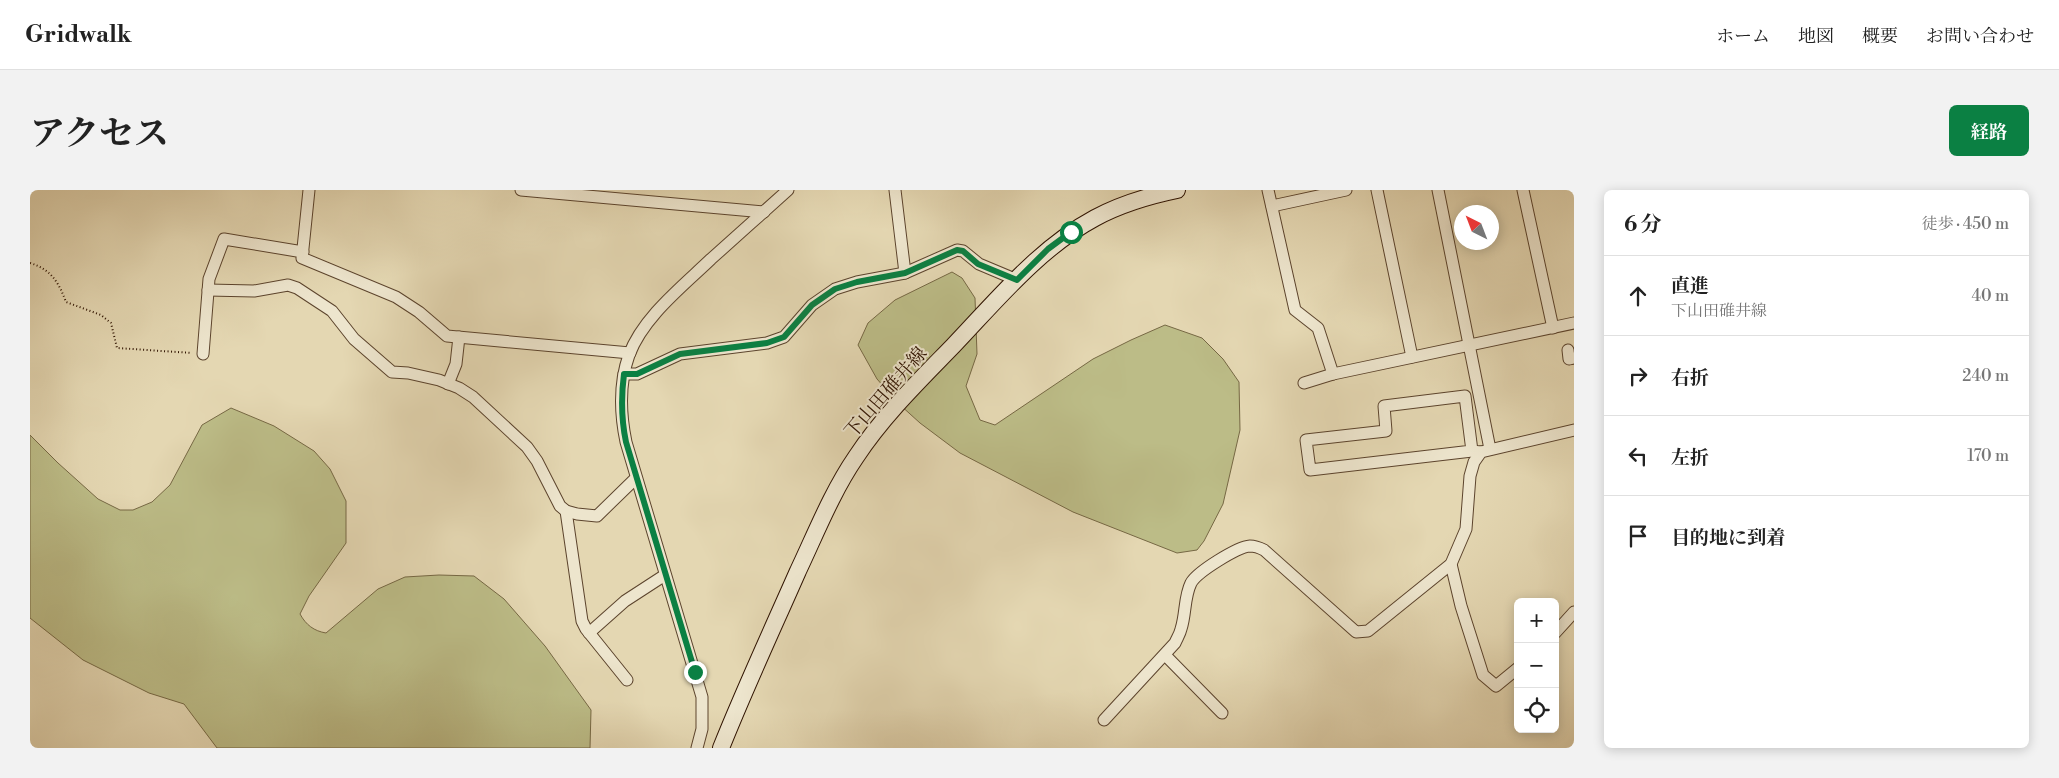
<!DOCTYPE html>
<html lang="ja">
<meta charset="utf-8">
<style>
:root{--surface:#fff;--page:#f2f2f2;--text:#222;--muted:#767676;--line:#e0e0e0;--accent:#0b8043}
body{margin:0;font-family:"Libre Bodoni","Noto Serif JP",serif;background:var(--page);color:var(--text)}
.controls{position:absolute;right:15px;bottom:15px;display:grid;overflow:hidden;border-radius:8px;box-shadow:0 2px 12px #0003}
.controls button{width:45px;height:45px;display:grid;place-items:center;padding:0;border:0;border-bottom:1px solid var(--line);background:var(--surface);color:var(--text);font:25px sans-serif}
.compass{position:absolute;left:1424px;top:15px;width:45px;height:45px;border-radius:50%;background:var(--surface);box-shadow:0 2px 12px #0003;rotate:318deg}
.stop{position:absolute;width:15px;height:15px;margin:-11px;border:4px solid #0b8043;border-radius:50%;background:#fff}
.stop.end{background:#0b8043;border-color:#fff;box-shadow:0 1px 5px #0008}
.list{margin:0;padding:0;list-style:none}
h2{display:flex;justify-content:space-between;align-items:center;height:65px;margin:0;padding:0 20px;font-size:21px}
h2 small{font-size:16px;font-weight:400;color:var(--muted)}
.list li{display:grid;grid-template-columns:32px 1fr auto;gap:15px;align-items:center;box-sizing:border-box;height:80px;padding:0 20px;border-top:1px solid var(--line)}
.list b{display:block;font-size:19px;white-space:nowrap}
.list p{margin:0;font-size:16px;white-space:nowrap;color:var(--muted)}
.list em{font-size:16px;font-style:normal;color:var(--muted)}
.icon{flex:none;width:28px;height:28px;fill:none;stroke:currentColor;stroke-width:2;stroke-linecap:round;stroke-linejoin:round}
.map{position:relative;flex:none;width:1544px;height:558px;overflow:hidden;border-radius:8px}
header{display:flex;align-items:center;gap:30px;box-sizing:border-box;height:70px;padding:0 25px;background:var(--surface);border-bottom:1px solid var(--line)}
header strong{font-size:24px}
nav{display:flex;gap:28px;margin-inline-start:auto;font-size:18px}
.intro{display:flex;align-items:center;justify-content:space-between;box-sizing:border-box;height:120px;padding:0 30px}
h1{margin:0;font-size:35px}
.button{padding:12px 22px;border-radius:8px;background:var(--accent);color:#fff;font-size:18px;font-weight:700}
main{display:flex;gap:30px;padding:0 30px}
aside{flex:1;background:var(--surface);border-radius:8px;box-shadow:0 2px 12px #0003}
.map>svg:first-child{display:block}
</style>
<header>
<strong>Gridwalk</strong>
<nav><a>ホーム</a><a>地図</a><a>概要</a><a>お問い合わせ</a></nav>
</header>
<div class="intro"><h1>アクセス</h1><a class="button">経路</a></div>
<main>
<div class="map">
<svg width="1544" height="558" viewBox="0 0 1544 558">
<rect width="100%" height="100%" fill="#e4d7b2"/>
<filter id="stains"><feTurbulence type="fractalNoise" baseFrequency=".004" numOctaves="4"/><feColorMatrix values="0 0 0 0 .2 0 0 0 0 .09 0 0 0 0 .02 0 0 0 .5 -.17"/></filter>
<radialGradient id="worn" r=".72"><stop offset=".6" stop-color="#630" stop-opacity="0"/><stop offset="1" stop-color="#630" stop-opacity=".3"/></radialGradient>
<g fill="#bcbc87" stroke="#766844">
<polygon points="922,82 932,88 945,108 947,164 936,196 950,230 965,235 1063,169 1101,150 1135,135 1172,148 1193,169 1209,192 1210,240 1193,314 1174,351 1167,360 1147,363 1043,322 930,263 890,233 869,214 847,189 828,155 838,133 865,110"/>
<path d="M 201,218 L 244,236 L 284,261 L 300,279 L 316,311 L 316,353 L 279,406 L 270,424 C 276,435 284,441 296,443 L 348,399 L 375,387 L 409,385 L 444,386 L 474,409 L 515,456 L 561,520 L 560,558 L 187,558 L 154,514 L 119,503 L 53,470 L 0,428 L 0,245 L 28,273 L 68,309 L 90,320 L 103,320 L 122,312 L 140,295 L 172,235 Z"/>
</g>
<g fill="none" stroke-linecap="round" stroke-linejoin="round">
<defs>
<g id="street">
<polyline points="279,0 272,68 366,107 389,122 417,146 600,163"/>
<polyline points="491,0 734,22"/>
<polyline points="865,0 875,83"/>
<polyline points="1238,0 1265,120 1288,138 1303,184"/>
<polyline points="1347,0 1382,167"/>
<polyline points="1408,0 1460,259"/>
<polyline points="1493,0 1523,138"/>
<polyline points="1242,16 1316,0"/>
<polyline points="178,100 224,101 258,95 267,98 302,121 324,149 362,182 378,183 409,190 429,198 443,207 497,257 507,271 530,316 536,321 547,324 567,326 606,288"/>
<polyline points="1538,160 1539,169 1544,168"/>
<polyline points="173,164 179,89 194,49 273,62"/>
<polyline points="594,184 607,184 650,164 737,153 754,147 782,115 805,99 827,92 875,83 927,60 933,61 949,74 987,90"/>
<polyline points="1274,193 1303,184 1544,133"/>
<polyline points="418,194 426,174 429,147"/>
<polyline points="1442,261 1435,206 1354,216 1356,241 1276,250 1280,280 1442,261 1451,262"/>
<polyline points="536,321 552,431 556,439 597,490"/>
<polyline points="1421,374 1431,416 1453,485 1466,496 1488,478"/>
<polyline points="559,443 595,411 635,385"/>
<polyline points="1525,443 1544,422"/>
<polyline points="1135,465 1192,523"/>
<path d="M 1074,530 L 1145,453 C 1147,448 1150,444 1151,439 C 1156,424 1154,407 1161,393 C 1167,382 1207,357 1220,356 C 1225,356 1230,358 1234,360 L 1326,442 L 1338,441 L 1421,374 L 1436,339 L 1440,286 L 1444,272 L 1451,262 L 1544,240"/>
<path d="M 667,558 L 672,539 L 672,507 L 596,252 C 590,223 589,193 599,165 C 613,127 653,96 681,69 C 707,46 732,23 758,0"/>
</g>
<path id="secondary" d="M 691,558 C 715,498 742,440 768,381 C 786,343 802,302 826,267 C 853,226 889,191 923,156 C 966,111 1009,58 1065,28 C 1091,14 1118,6 1147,0"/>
</defs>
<use href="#street" stroke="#5c442d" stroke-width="13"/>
<use href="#secondary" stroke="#2f1301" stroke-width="18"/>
<path stroke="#2f1301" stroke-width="2" stroke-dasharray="1 2.5" stroke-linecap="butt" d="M 0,73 C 21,79 29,93 36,112 L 71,125 L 81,133 L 87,158 L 162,163"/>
<use href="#street" stroke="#ede5cd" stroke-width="11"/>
<use href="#secondary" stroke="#ede5cd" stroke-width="16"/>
</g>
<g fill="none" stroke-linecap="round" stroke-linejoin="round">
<path stroke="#0b8043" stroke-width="6" d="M 665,482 L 596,252 C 591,228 591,207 594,184 L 607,184 L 650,164 L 737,153 L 754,147 L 782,115 L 805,99 L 827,92 L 875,83 L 927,60 L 933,61 L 948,74 L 987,90 L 1018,59 L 1041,42"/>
</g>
<g text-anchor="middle" stroke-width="4" stroke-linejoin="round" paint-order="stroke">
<g font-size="19" fill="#2f1301" stroke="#ede5cd">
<text transform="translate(855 202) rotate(-49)" y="7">下山田碓井線</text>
</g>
</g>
<rect width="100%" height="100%" filter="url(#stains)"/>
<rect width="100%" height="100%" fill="url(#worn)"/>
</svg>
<div class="controls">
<button>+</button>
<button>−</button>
<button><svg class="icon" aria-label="locate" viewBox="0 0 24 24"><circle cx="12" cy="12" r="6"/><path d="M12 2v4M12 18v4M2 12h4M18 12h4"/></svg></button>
</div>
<svg class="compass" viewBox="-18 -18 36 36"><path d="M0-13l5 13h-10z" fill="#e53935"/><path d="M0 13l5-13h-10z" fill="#767676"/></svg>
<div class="stop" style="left:1041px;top:42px"></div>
<div class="stop end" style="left:665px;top:482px"></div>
</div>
<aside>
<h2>6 分<small>徒歩 · 450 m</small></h2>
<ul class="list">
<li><svg class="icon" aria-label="ahead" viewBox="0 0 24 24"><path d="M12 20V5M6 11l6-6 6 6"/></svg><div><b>直進</b><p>下山田碓井線</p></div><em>40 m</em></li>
<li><svg class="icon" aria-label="right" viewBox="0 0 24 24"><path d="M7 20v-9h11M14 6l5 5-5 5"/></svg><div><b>右折</b></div><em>240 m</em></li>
<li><svg class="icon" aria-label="left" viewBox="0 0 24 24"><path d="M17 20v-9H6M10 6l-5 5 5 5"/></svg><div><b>左折</b></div><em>170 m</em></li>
<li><svg class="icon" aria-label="arrive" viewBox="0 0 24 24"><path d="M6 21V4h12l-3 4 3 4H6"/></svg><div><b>目的地に到着</b></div></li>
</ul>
</aside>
</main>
